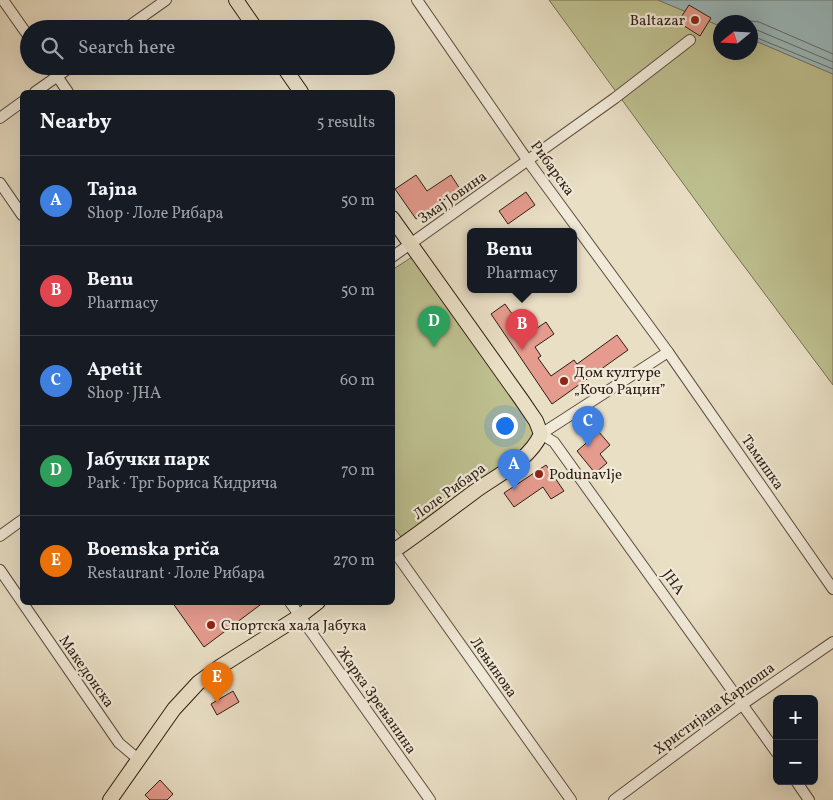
<!DOCTYPE html>
<meta charset="utf-8">
<style>
:root{--surface:#171b24;--page:#20242c;--text:#f1f3f6;--muted:#9ea1a6;--line:#363941;--accent:#c59692}
body{margin:0;font-family:Vollkorn,serif;background:var(--page);color:var(--text)}
.controls{position:absolute;right:15px;bottom:15px;display:grid;overflow:hidden;border-radius:8px;box-shadow:0 5px 20px #0002}
.controls button{width:45px;height:45px;display:grid;place-items:center;padding:0;border:0;border-bottom:1px solid var(--line);background:var(--surface);color:var(--text);font:25px sans-serif}
.compass{position:absolute;left:713px;top:15px;width:45px;height:45px;border-radius:50%;background:var(--surface);box-shadow:0 5px 20px #0002;rotate:252deg}
.you{position:absolute;left:504px;top:425px;width:18px;height:18px;margin:-12px;border:4px solid #fff;border-radius:50%;background:#1a73e8;box-shadow:0 0 0 8px #1a73e833}
.badge{display:grid;place-items:center;width:32px;height:32px;border-radius:50%;background:var(--accent);color:#fff;font-size:16px;font-weight:700}
.pin{position:absolute;translate:-50% -41px;filter:drop-shadow(0 1px 2px #0008)}
.pin::after{content:'';position:absolute;top:26px;width:18px;height:15px;background:inherit;clip-path:polygon(0 0,100% 0,50% 100%)}
.popup{position:absolute;left:467px;top:228px;width:110px;height:65px;box-sizing:border-box;display:grid;place-content:center;border-radius:8px;background:var(--surface);filter:drop-shadow(0 1px 4px #0005);font-size:16px;white-space:nowrap;color:var(--muted)}
.popup b{font-size:19px;color:var(--text)}
.popup::after{content:'';position:absolute;left:50%;top:100%;margin-left:-10px;border:10px solid transparent;border-top-color:var(--surface)}
.list{margin:0;padding:0;list-style:none}
h2{display:flex;justify-content:space-between;align-items:center;height:65px;margin:0;padding:0 20px;font-size:21px}
h2 small{font-size:16px;font-weight:400;color:var(--muted)}
.list li{display:grid;grid-template-columns:32px 1fr auto;gap:15px;align-items:center;box-sizing:border-box;height:90px;padding:0 20px;border-top:1px solid var(--line)}
.list b{display:block;font-size:19px;white-space:nowrap}
.list p{margin:0;font-size:16px;white-space:nowrap;color:var(--muted)}
.list em{font-size:16px;font-style:normal;color:var(--muted)}
.icon{flex:none;width:28px;height:28px;fill:none;stroke:currentColor;stroke-width:2;stroke-linecap:round;stroke-linejoin:round}
.map{position:relative;flex:none;width:833px;height:800px;overflow:hidden}
.search{position:absolute;background:var(--surface);box-shadow:0 5px 20px #0002;left:20px;top:20px;width:375px;height:55px;display:flex;align-items:center;gap:12px;box-sizing:border-box;padding:0 18px;border-radius:28px;color:var(--muted);font-size:19px}
.panel{position:absolute;background:var(--surface);box-shadow:0 5px 20px #0002;left:20px;top:90px;width:375px;height:515px;border-radius:8px}
.map>svg:first-child{display:block}
</style>
<div class="map">
<svg width="833" height="800" viewBox="0 0 833 800">
<rect width="100%" height="100%" fill="#e9dfc5"/>
<filter id="stains"><feTurbulence type="fractalNoise" baseFrequency=".004" numOctaves="4"/><feColorMatrix values="0 0 0 0 .2 0 0 0 0 .09 0 0 0 0 .02 0 0 0 .5 -.17"/></filter>
<radialGradient id="worn" r=".72"><stop offset=".6" stop-color="#630" stop-opacity="0"/><stop offset="1" stop-color="#630" stop-opacity=".3"/></radialGradient>
<g fill="#bec090" stroke="#766f52">
<polygon points="549,0 658,0 720,26 720,52 750,52 751,39 833,74 833,385 723,238"/>
<polygon points="412,257 531,423 534,434 529,445 401,537 392,525 392,270"/>
</g>
<polygon fill="#9bbabe" stroke="#6f7c7a" points="658,0 833,0 833,74 751,39 750,22 720,22 720,26"/>
<g fill="none" stroke-linecap="round" stroke-linejoin="round">
<g stroke="#646c68" stroke-width="1">
<polyline points="744,22 751,21 759,22 833,54"/>
<polyline points="750,29 757,30 833,62"/>
<polyline points="750,35 833,69"/>
</g>
</g>
<g fill="#e59b8e" stroke="#2e1e13">
<polygon points="689,5 711,18 700,36 678,22"/>
<polygon points="416,175 427,191 451,175 460,189 416,219 395,189"/>
<polygon points="526,192 535,205 508,224 499,211"/>
<polygon points="505,304 527,335 546,322 554,334 535,347 541,356 538,358 551,376 574,360 577,364 617,335 628,350 552,404 491,314"/>
<polygon points="599,432 610,445 600,454 607,463 595,473 577,451"/>
<polygon points="546,465 564,491 551,499 543,487 514,507 504,493"/>
<polygon points="172,602 264,602 204,647"/>
<polygon points="233,691 239,702 217,715 211,704"/>
<polygon points="160,780 173,794 167,800 150,800 145,795"/>
</g>
<g fill="none" stroke-linecap="round" stroke-linejoin="round">
<defs>
<g id="minor">
<polyline points="3,0 29,37"/>
<polyline points="417,0 528,161 668,352 833,589"/>
<polyline points="125,29 166,0"/>
<polyline points="50,66 68,92"/>
<polyline points="35,92 72,66"/>
<polyline points="0,118 22,102"/>
<polyline points="0,183 22,215"/>
<polyline points="392,257 615,98 690,40"/>
<polyline points="668,352 541,434 554,442 777,753"/>
<polyline points="0,536 22,520"/>
<polyline points="394,551 571,800"/>
<polyline points="0,570 119,743 138,759"/>
<polyline points="290,602 430,800"/>
<polyline points="796,781 809,800"/>
<polyline points="614,800 743,704 833,642"/>
</g>
<g id="major">
<polyline points="236,0 256,29"/>
<polyline points="283,66 301,92"/>
<path d="M 392,218 L 521,399 L 536,421 L 541,434 C 529,461 497,475 474,492 C 447,512 420,533 392,552"/>
<polyline points="110,800 174,709 198,683 221,666 300,616 318,602"/>
</g>
</defs>
<use href="#minor" stroke="#5d4e40" stroke-width="12"/>
<use href="#major" stroke="#2e1e13" stroke-width="16"/>
<use href="#minor" stroke="#f1ead9" stroke-width="10"/>
<use href="#major" stroke="#e9dfc5" stroke-width="14"/>
</g>
<g fill="#8f2418" stroke="#f1ead9" stroke-width="2">
<circle cx="695" cy="20" r="5"/>
<circle cx="564" cy="381" r="5"/>
<circle cx="539" cy="474" r="5"/>
<circle cx="211" cy="625" r="5"/>
</g>
<g text-anchor="middle" stroke-width="4.5" stroke-linejoin="round" paint-order="stroke">
<g font-size="15" fill="#2e1e13" stroke="#f1ead9" text-anchor="start">
<text x="685" y="25" text-anchor="end">Baltazar</text>
<text x="574" y="377">Дом културе<tspan x="574" dy="17">„Кочо Рацин”</tspan></text>
<text x="549" y="479">Podunavlje</text>
<text x="221" y="630">Спортска хала Јабука</text>
</g>
<g font-size="15" fill="#2e1e13" stroke="#f1ead9">
<text transform="translate(553 168) rotate(54)" y="5">Рибарска</text>
<text transform="translate(452 197) rotate(-35)" y="5">Змај Јовина</text>
<text transform="translate(763 462) rotate(55)" y="5">Тамишка</text>
<text transform="translate(449 491) rotate(-36)" y="5">Лоле Рибара</text>
<text transform="translate(674 582) rotate(54)" y="5">ЈНА</text>
<text transform="translate(494 667) rotate(55)" y="5">Лењинова</text>
<text transform="translate(87 671) rotate(55)" y="5">Македонска</text>
<text transform="translate(377 700) rotate(55)" y="5">Жарка Зрењанина</text>
<text transform="translate(714 708) rotate(-36)" y="5">Христијана Карпоша</text>
</g>
</g>
<rect width="100%" height="100%" filter="url(#stains)"/>
<rect width="100%" height="100%" fill="url(#worn)"/>
</svg>
<div class="controls">
<button>+</button>
<button>−</button>
</div>
<svg class="compass" viewBox="-18 -18 36 36"><path d="M0-13l5 13h-10z" fill="#e53935"/><path d="M0 13l5-13h-10z" fill="#9ea1a6"/></svg>
<div class="you"></div>
<div class="pin badge" style="left:514px;top:490px;background:#3f7fe0">A</div>
<div class="pin badge" style="left:522px;top:350px;background:#e0444e">B</div>
<div class="popup"><b>Benu</b>Pharmacy</div>
<div class="pin badge" style="left:588px;top:447px;background:#3f7fe0">C</div>
<div class="pin badge" style="left:434px;top:347px;background:#2e9e5b">D</div>
<div class="pin badge" style="left:217px;top:703px;background:#e8710a">E</div>
<div class="search"><svg class="icon" aria-label="search" viewBox="0 0 24 24"><circle cx="10" cy="10" r="6"/><path d="M15 15l6 6"/></svg>Search here</div>
<section class="panel">
<h2>Nearby<small>5 results</small></h2>
<ul class="list">
<li><span class="badge" style="background:#3f7fe0">A</span><div><b>Tajna</b><p>Shop · Лоле Рибара</p></div><em>50 m</em></li>
<li><span class="badge" style="background:#e0444e">B</span><div><b>Benu</b><p>Pharmacy</p></div><em>50 m</em></li>
<li><span class="badge" style="background:#3f7fe0">C</span><div><b>Apetit</b><p>Shop · ЈНА</p></div><em>60 m</em></li>
<li><span class="badge" style="background:#2e9e5b">D</span><div><b>Јабучки парк</b><p>Park · Трг Бориса Кидрича</p></div><em>70 m</em></li>
<li><span class="badge" style="background:#e8710a">E</span><div><b>Boemska priča</b><p>Restaurant · Лоле Рибара</p></div><em>270 m</em></li>
</ul>
</section>
</div>
